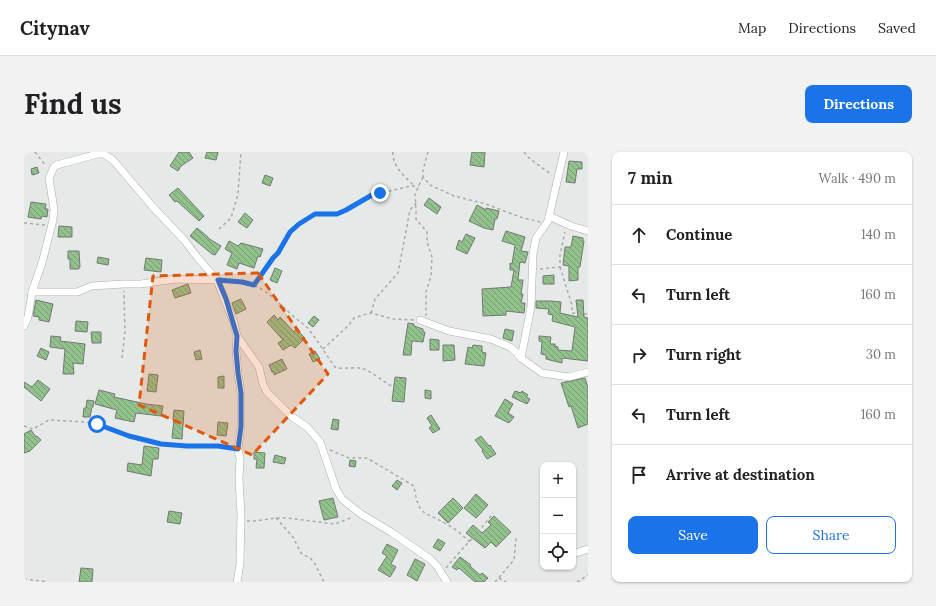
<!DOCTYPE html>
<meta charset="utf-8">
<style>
:root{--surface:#fff;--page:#f2f2f2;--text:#202124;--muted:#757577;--line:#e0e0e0;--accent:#1a73e8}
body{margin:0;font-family:Lora,serif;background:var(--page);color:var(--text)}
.controls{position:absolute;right:12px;bottom:12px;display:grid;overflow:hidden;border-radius:8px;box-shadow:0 1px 3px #0004}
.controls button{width:36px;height:36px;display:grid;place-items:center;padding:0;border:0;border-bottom:1px solid var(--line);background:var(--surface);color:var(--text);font:20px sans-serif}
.stop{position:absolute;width:12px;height:12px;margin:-9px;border:3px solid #1a73e8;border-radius:50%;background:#fff}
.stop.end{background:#1a73e8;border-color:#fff;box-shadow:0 1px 4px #0008}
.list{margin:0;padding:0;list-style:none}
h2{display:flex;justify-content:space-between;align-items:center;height:52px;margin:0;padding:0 16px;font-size:17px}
h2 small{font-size:13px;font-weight:400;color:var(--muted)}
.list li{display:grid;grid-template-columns:26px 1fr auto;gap:12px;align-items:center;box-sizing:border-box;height:60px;padding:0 16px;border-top:1px solid var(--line)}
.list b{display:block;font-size:15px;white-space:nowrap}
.list em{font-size:13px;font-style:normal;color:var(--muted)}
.actions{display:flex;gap:8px;padding:12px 16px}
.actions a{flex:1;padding:9px 0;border:1px solid var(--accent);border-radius:8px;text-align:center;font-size:14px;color:var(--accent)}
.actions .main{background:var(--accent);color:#fff}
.icon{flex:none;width:22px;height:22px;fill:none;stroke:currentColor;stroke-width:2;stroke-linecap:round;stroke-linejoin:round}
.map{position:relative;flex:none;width:564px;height:430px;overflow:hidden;border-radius:8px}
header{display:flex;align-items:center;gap:24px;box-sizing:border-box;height:56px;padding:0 20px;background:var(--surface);border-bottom:1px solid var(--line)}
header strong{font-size:19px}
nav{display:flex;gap:22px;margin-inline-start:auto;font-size:14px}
.intro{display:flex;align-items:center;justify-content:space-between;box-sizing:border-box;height:96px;padding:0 24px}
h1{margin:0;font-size:28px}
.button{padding:10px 18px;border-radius:8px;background:var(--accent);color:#fff;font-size:14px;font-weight:700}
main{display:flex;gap:24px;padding:0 24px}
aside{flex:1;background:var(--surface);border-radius:8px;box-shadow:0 1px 3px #0004}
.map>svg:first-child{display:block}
</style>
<header>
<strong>Citynav</strong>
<nav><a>Map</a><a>Directions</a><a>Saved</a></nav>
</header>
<div class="intro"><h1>Find us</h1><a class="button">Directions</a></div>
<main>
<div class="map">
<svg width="564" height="430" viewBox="0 0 564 430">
<defs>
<pattern id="building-back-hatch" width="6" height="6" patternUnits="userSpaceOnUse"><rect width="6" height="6" fill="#92c28b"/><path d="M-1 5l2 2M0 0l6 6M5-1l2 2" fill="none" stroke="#789f73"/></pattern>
</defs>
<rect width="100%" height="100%" fill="#e5e9e7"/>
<g fill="url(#building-back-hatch)" stroke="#757775">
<polygon points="155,0 165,0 169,6 157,14 154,19 146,14"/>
<polygon points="183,0 194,0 192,8 181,6"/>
<polygon points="448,0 461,0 460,15 446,13"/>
<polygon points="545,9 558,10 558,17 553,17 551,31 542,30"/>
<polygon points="13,15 15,21 8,23 7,17"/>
<polygon points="241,23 249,26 246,34 238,31"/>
<polygon points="154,36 180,64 175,69 153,49 151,50 145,43"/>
<polygon points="405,46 417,55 413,62 400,53"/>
<polygon points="7,50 22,52 21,57 24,57 23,65 18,64 17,67 4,65"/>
<polygon points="453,53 462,58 462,56 475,59 473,67 471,67 469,78 460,76 445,69"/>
<polygon points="221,61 229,68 223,76 214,70"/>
<polygon points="35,74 48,75 48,85 34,85"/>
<polygon points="173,76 184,85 184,86 197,94 191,103 188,102 166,84"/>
<polygon points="482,79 501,85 497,99 504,100 501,111 496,110 494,128 499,128 497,142 499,142 497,151 501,151 500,161 482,159 482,163 459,164 458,137 487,135 490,118 486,118 486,111 488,112 491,93 478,89"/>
<polygon points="442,82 451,86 443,102 432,97 435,88 438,90"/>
<polygon points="549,84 559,86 559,89 560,89 556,115 554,115 554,128 545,129 545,114 539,113 541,95 547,95"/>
<polygon points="205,89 214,94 217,91 239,97 236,105 234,104 230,116 215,111 213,117 203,113 208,101 201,97"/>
<polygon points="44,99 55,99 56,115 55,115 55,117 46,117 46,107 44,107"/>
<polygon points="74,105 85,107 84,113 73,111"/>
<polygon points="122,106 138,108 137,120 120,118"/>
<polygon points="251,116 258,119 253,131 246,128"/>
<polygon points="530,123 530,132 519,132 519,124"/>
<polygon points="164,132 167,141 151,146 148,138"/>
<polygon points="217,147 222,157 212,162 208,151"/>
<polygon points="12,148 29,152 25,170 15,168 15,165 9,164"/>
<polygon points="552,148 559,148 560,165 564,166 564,209 538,206 538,211 522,207 522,203 517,202 518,190 515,189 515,184 527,185 526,192 531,192 531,194 534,195 534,198 548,199 551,175 528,169 529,163 524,162 525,157 512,156 512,149 527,149 537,150 536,161 554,165"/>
<polygon points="250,163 254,168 256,165 270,180 272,177 281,186 271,196 267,193 259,198 254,191 259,188 243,170"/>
<polygon points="290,164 295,168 289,175 284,171"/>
<polygon points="52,169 64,170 63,180 51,179"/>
<polygon points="384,171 390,172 390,174 399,177 399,180 401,180 399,190 388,189 387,203 379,203"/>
<polygon points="481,177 490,179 488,189 479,186"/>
<polygon points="67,180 77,180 77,191 68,191"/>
<polygon points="27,184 37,185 36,189 61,192 59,212 49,211 50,222 39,222 41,197 26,195"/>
<polygon points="406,187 415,188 415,198 406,198"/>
<polygon points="419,193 430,193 431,208 419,209"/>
<polygon points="449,193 458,194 458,200 462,201 460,214 441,212 444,195 448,196"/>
<polygon points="17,196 25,200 22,208 13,204"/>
<polygon points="176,198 178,207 172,208 170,200"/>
<polygon points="291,199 296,207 289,210 285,202"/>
<polygon points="258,207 263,217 250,223 250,220 248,220 245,213"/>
<polygon points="125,222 134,223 132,240 123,239"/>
<polygon points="200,224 200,236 194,236 194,225"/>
<polygon points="371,225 382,226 380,250 368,249"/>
<polygon points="561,226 564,236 564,272 554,276 547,254 545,255 537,231"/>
<polygon points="14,228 26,237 17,249 0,235 0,230 8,235"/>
<polygon points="75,238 91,242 90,245 122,252 139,254 137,264 112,261 110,270 91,266 93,258 71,252"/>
<polygon points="401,238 407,239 407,247 401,246"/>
<polygon points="491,239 497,241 498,239 504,243 502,245 506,247 503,252 488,245"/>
<polygon points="481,247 489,252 484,261 490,265 485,271 471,264"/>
<polygon points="63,248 70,249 69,255 68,255 66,265 59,265 60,256 62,256"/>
<polygon points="150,258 160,259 158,287 148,286 150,268 149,268"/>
<polygon points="407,263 416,277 409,281 405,276 408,274 403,266"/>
<polygon points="309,267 315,268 314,278 307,277"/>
<polygon points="194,270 204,271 202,284 193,283"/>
<polygon points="7,278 12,285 13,284 17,288 6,299 0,301 0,282"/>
<polygon points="457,284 465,294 466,293 472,302 463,307 458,299 459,298 451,288"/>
<polygon points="120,294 135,296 134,307 129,307 127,324 103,319 104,311 118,313"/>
<polygon points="230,300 241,301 240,316 232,316 233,307 230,307"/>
<polygon points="251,303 262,306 260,312 249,310"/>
<polygon points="326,308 332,309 331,315 325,314"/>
<polygon points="373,328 378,331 373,338 368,334"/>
<polygon points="452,342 464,353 452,366 440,356"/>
<polygon points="309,346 314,365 300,368 295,349"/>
<polygon points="429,346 439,356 424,371 414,361"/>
<polygon points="145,359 158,361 156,372 143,370"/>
<polygon points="470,364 487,380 472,395 467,390 461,396 442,381 449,373 458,381 467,373 464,370"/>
<polygon points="414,387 421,391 416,399 409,395"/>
<polygon points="363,392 374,398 367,412 372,415 366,425 354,418 363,404 358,401"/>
<polygon points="436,405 447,413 446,414 456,423 458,421 464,426 460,430 451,430 435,416 433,418 428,415"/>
<polygon points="391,407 401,412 393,429 383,423"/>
<polygon points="57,416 69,417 68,430 55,430"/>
</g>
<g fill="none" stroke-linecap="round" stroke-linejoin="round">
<defs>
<g id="minor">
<polyline points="77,0 89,8 128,54 161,89 173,105 193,128 210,171 213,184 212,199 214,221 217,241 217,275 214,297 216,307 215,327 217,363 216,412 213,430"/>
<polyline points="525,64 547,74 564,79"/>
<polyline points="8,140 53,140 68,134 100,132 117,132 151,127 193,128"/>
<polyline points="396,168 425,179 467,187 486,195 492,200 497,206 518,221 545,225 564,220"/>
<polyline points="0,174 4,165 8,140 18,111 29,68 30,57 25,26 30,15 33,13 77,1"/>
<polyline points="213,184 235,215 239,232 243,240 268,265 283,275 296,290 312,337 318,347 337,362 367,380 406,407 413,414 423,430"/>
<polyline points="497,206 507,155 509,102 512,86 524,69 540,0"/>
<polyline points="549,402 564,397"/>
</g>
</defs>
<use href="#minor" stroke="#aaadac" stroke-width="8"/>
<g stroke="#a7aaa9" stroke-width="1.5" stroke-dasharray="3 3" stroke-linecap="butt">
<polyline points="11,0 22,14"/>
<path d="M 369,0 C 368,15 381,24 390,34"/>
<polyline points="404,0 399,18 399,25 406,33 430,44 462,52 496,65 516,70"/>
<polyline points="500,0 505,6 528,23"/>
<polyline points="399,25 391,42 392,58 392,67 403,80 403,90 408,105 407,124 402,140 402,164"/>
<polyline points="0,71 21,73"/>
<polyline points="195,77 207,66 214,42 217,0"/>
<polyline points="536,115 548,153 548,161 564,162"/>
<polyline points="516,117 536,115 536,103 541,80"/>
<path d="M 201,129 C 237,130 243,140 268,163 C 274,169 281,172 286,179 C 295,190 302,203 311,215 C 321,218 330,214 340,217 C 350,221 362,232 373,237"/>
<polyline points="230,133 249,106 254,101 266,80 285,65 296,61 313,62 322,58 348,43 387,34 395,34"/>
<polyline points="347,161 351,147 374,121 386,58 392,51"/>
<polyline points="299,197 325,173 330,166 339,163 347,161 369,167 390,168"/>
<polyline points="98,206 101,180 100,139"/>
<polyline points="0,274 9,277 25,268 62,270 77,274 85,278 105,284 137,292 163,294 194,294 208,296"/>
<path d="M 306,298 L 325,306 L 343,306 L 390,334 C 395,367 400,358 424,373 C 432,377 439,384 446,390"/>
<polyline points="252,366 269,385 277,401 287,407 291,412 300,430"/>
<polyline points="223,369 231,369 252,366 263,366 311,372 329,365"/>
<path d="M 422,416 C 437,397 455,381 469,361"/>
<polyline points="475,426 482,430"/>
<polyline points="0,427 24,430"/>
<polyline points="471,430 490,408 492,386"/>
<polyline points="553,430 564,423"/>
</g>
<use href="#minor" stroke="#fff" stroke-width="7"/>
</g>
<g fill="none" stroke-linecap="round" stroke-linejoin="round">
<polyline stroke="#1a73e8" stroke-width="5" points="73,272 105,284 137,292 163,294 194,294 214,297 217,275 217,241 214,221 212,199 213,184 202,147 194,128 218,130 230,133 249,106 254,101 266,80 275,72 291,62 313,62 322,58 348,43 356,41"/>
</g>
<path fill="#df580e" fill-opacity="0.2" stroke="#df580e" stroke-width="3" stroke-dasharray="8 5" stroke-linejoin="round" d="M 234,121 L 304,222 L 228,303 L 115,253 L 129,124 Z"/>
</svg>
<div class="controls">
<button>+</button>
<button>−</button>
<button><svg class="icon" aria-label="locate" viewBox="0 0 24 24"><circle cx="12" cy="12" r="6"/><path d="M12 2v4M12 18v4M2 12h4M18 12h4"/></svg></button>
</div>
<div class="stop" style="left:73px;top:272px"></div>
<div class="stop end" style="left:356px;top:41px"></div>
</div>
<aside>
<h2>7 min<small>Walk · 490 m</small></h2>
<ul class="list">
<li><svg class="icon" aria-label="ahead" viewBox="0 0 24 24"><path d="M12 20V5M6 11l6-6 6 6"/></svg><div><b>Continue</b></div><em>140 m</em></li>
<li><svg class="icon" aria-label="left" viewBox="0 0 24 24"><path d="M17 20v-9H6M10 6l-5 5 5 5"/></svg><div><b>Turn left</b></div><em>160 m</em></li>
<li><svg class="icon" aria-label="right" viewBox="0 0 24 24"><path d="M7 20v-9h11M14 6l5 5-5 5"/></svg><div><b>Turn right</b></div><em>30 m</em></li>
<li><svg class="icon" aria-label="left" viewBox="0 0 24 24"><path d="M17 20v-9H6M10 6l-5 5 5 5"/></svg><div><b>Turn left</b></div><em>160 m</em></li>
<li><svg class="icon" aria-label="arrive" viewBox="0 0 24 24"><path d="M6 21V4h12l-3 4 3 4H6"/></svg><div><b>Arrive at destination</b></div></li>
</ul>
<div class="actions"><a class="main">Save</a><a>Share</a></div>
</aside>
</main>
